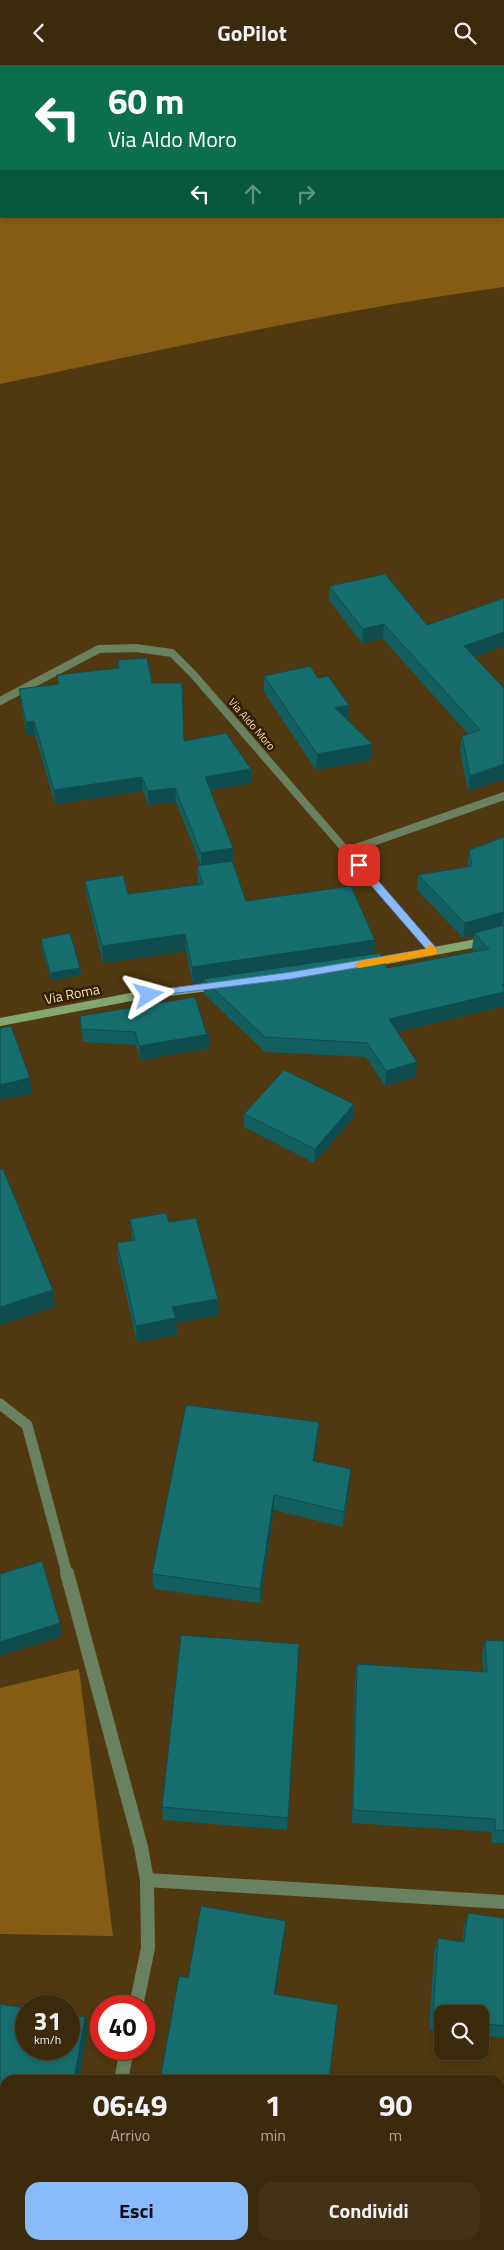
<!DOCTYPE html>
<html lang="it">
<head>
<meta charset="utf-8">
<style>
	body { margin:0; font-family:"Titillium Web",sans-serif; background:#433215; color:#f1f3f6; height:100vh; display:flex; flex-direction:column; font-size:19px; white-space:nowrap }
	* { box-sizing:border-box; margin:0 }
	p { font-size:16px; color:#aca79d }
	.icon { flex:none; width:28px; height:28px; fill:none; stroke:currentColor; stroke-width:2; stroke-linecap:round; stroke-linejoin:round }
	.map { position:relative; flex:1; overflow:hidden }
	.drawer { position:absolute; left:0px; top:2010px; width:505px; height:175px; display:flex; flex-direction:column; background:#3c2a0c; border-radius:15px 15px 0 0; box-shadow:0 2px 8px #0003,0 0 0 1px #55462d }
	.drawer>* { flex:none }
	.guide { position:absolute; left:0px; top:0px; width:505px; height:152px; box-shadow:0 2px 8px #0003,0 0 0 1px #55462d; background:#0b6e4f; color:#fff; overflow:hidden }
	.tools { position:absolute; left:434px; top:1940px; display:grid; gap:10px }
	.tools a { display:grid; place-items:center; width:55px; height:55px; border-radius:10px; background:#3c2a0c; box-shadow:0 2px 8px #0003,0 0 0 1px #55462d; font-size:25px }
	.speed { position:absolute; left:15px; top:1930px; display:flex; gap:10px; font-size:25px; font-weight:700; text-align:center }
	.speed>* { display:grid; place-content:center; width:65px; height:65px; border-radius:50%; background:#3c2a0c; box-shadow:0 2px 8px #0003,0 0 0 1px #55462d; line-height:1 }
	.speed small { font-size:12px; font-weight:400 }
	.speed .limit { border:8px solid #d22; background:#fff; color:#111 }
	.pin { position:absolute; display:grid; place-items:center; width:42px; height:42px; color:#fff; margin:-21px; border-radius:10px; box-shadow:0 2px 8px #0006 }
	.me { position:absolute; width:55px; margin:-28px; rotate:82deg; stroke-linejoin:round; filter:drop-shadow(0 0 4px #0008) }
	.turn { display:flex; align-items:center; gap:18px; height:105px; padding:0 25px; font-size:22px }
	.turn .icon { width:65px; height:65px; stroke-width:2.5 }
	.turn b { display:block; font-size:35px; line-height:42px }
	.lanes { display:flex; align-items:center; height:48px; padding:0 25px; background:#0003; justify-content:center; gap:25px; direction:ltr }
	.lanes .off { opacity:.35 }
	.eta { display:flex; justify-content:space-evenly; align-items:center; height:85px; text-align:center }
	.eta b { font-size:30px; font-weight:700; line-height:35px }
	.cta { display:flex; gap:10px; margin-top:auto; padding:10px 25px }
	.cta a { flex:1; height:58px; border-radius:15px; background:#89bafc; color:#111; font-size:20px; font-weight:700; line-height:58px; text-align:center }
	.cta a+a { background:#433215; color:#f1f3f6 }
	header { display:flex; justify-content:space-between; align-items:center; height:65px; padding:0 25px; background:#3c2a0c; font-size:22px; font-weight:700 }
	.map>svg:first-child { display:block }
	.green { fill:#855c14 }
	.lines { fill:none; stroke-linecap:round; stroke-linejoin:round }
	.street-far2 { stroke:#6a815f; stroke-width:8 }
	.street-far1 { stroke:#6a815f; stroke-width:11 }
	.street { stroke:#6a815f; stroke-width:14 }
	.secondary { stroke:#82a771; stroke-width:8 }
	.wall { fill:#135e5f }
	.shaded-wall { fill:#0f4c4d }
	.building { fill:#166d6e; stroke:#0f4c4d }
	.route { fill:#89bafc; stroke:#5979a4 }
	.slow { fill:#f59e0b }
	.labels { text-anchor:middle; stroke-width:5; stroke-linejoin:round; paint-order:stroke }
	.far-street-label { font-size:11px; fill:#f4dbb8; stroke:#332001 }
	.street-label { font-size:14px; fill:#f4dbb8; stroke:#332001 }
</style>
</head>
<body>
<header><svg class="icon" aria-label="back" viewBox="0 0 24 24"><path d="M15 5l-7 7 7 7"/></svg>GoPilot<svg class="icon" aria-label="search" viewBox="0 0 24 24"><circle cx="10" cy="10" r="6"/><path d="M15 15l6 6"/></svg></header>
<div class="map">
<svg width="504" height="2185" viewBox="0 0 504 2185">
	<rect width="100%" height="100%" fill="#503810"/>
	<path class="green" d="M283 0H504V31V1Z
		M504 38V222C334 245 168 284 0 319V91L1 151H504Z
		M79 1604 113 1871 0 1869V1623Z"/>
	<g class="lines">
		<path class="street-far2" d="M0 636 99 584 136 583 172 588 193 609 433 886
			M347 786 504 731"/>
		<path class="street-far1" d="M0 1339 27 1360 67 1509"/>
		<path class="street" d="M67 1508 141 1782 147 1815 148 1883 136 1941
			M147 1815 504 1837
			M121 2015 127 1984
			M86 2185 87 2180"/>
		<path class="secondary" d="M371 898 472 879 504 868
			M0 957 131 932 216 921"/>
	</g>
	<path class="wall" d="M329 521 427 560 504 533V581L474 592 504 623V714L468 726 460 686 462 671 468 669 383 574 362 578 329 535Z
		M118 595 152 618 184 676 251 718 210 725 246 836 375 875 374 889 387 903 475 886 472 883 474 870 463 873 417 825 418 810 468 802 469 785 504 772V941L397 967 416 1012 385 1021 366 992 265 987 204 929 203 917 193 919 186 886 103 898 87 832 85 816 128 829 198 819 197 801H201L176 737 148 740 143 726 55 739 35 670 27 671 21 638 19 624 58 620 57 610 119 603Z
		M264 611 318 613 349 640 348 655 372 679 371 695 316 705 264 627Z
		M41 874 80 903 81 910 51 915 41 881Z
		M80 951 210 983 140 995 136 980 83 977Z
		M354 1039 353 1053 314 1098 244 1062V1049Z
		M130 1154 169 1157 218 1234 219 1250 176 1258 177 1270 137 1277 118 1195 117 1178 132 1175Z
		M319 1357 318 1372 314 1396 350 1419 343 1462 274 1445 260 1538 154 1524 152 1509Z
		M485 1575 504 1576V1778H492L491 1767 352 1758 355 1613 357 1599 483 1607 482 1590Z
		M299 1579 287 1765 163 1755 162 1742Z
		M468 1848 504 1853V1973L480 1970V1949H442V1965L429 1964 434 1886 438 1873 462 1877 464 1861Z
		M0 1939 88 1963 79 2015H5V2108H0Z
		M398 2180H500L504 2185H425Z"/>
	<path class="shaded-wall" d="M384 559 383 574 362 578 363 564Z
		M504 567V581L462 596 464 581Z
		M349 640 348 656 335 643Z
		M34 656 35 670 27 671 26 657Z
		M372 679 371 695 316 705 317 689Z
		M504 699V714L468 726 470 711Z
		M251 704V718L205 726V712Z
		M142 712 143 726 55 739 54 725Z
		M175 723 176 737 148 740V726Z
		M233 783V797L201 802V788Z
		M504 847 502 862 474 868V870L463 873 465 858Z
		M185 869 186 886 103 898 102 881Z
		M375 875 374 892 203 914V917L193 919 192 902Z
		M80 903 81 910 51 915 50 908Z
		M504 919V941L388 969 389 954Z
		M210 969V983L140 995 139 981Z
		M417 997 416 1012 385 1021 386 1006Z
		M30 1013 32 1029 0 1035V1020Z
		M354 1039 353 1053 314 1098 315 1084Z
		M53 1225 55 1242 0 1260V1242Z
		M218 1234 219 1250 176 1258 177 1270 137 1277 136 1261 172 1242Z
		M319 1357 318 1372 312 1411 313 1396Z
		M351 1404 350 1419 343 1462 344 1447Z
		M274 1430V1445L260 1538V1524Z
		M60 1558 62 1571 0 1591V1577Z
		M286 1856 285 1867 274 1939V1929Z
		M85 1952 88 1963 79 2015H74Z"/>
	<path class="building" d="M385 509 427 560 504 533V567L464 581 504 623V699L470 711 462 671 480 665 384 559 363 564 329 521Z
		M147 593 152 618H182L184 676 226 668 251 704 205 712 233 783 201 788 175 723 148 726 142 712 54 725 34 656 26 657 19 624 59 619 57 610 119 603 118 595Z
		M310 601 318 613 328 611 349 640 335 643 372 679 317 689 264 611Z
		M504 772V847L465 858 418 810 472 801 469 785Z
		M232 796 246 836 351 821 375 875 192 902 185 869 102 881 85 816 123 810 128 829 203 819 197 801Z
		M504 860V919L502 920 504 922V927L389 954 417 997 386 1006 367 978 265 972 203 914 380 888 387 903 489 884 474 868Z
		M70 868 80 903 50 908 41 874Z
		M195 932 206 967 210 969 139 981 135 967 81 964 80 951Z
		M11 961 30 1013 0 1020V963Z
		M284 1005 354 1039 315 1084 244 1049Z
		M0 1104H3L53 1225 0 1242Z
		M166 1148 169 1157 196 1153 218 1234 172 1242 176 1253 136 1261 117 1178 135 1175 130 1154Z
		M186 1340 319 1357 313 1396 351 1404 344 1447 274 1430 260 1524 152 1509Z
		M42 1496 60 1558 0 1577V1509Z
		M181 1570 299 1579 288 1753 162 1742Z
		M485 1575 504 1576V1766L495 1765V1754L353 1745 357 1599 487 1607Z
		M201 1841 286 1856 274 1929 338 1940 329 2015H160L179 1911 188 1913Z
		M468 1848 504 1853V1961L480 1958V1949H442V1953L433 1952 438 1873 464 1877Z
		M0 1939 26 1943V1984H69V1949L85 1952 74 2015H5V2100L0 2099Z
		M500 2114 504 2115V2185H453L426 2180H500Z
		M131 2180H289L288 2185H130Z"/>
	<path class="route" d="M359 797 363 798 437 884V889L291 914 145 932 144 930 149 926 291 907 426 884 356 803 355 800Z"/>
	<path class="slow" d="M430 879 437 884V889L359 903 354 900 359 896 426 884 427 880Z"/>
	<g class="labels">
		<g class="far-street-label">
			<text transform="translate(252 659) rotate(49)" y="4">Via Aldo Moro</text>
		</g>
		<g class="street-label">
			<text transform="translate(72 929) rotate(-11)" y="5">Via Roma</text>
		</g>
	</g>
</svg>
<div class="tools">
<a><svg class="icon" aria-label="search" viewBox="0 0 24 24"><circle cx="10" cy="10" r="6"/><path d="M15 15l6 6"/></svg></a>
</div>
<div class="speed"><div>31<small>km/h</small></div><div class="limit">40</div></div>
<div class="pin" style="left:359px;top:800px;background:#d93025"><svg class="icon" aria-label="arrive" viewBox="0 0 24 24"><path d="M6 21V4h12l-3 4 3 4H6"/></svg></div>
<svg class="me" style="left:149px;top:930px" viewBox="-20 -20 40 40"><path d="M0-17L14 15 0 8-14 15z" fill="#89bafc" stroke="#fff" stroke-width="4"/></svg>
<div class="guide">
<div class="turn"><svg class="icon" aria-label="left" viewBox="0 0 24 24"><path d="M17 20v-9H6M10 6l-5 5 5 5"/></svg><div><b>60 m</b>Via Aldo Moro</div></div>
<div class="lanes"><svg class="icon" aria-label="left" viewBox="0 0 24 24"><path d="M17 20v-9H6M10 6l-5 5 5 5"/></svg><svg class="icon off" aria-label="ahead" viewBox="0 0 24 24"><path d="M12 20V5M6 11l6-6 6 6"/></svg><svg class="icon off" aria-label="right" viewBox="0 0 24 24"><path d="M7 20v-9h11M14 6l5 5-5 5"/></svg></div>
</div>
<section class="drawer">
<div class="eta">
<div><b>06:49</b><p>Arrivo</p></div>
<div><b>1</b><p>min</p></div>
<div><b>90</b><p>m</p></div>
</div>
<div class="cta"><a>Esci</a><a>Condividi</a></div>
</section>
</div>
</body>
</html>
